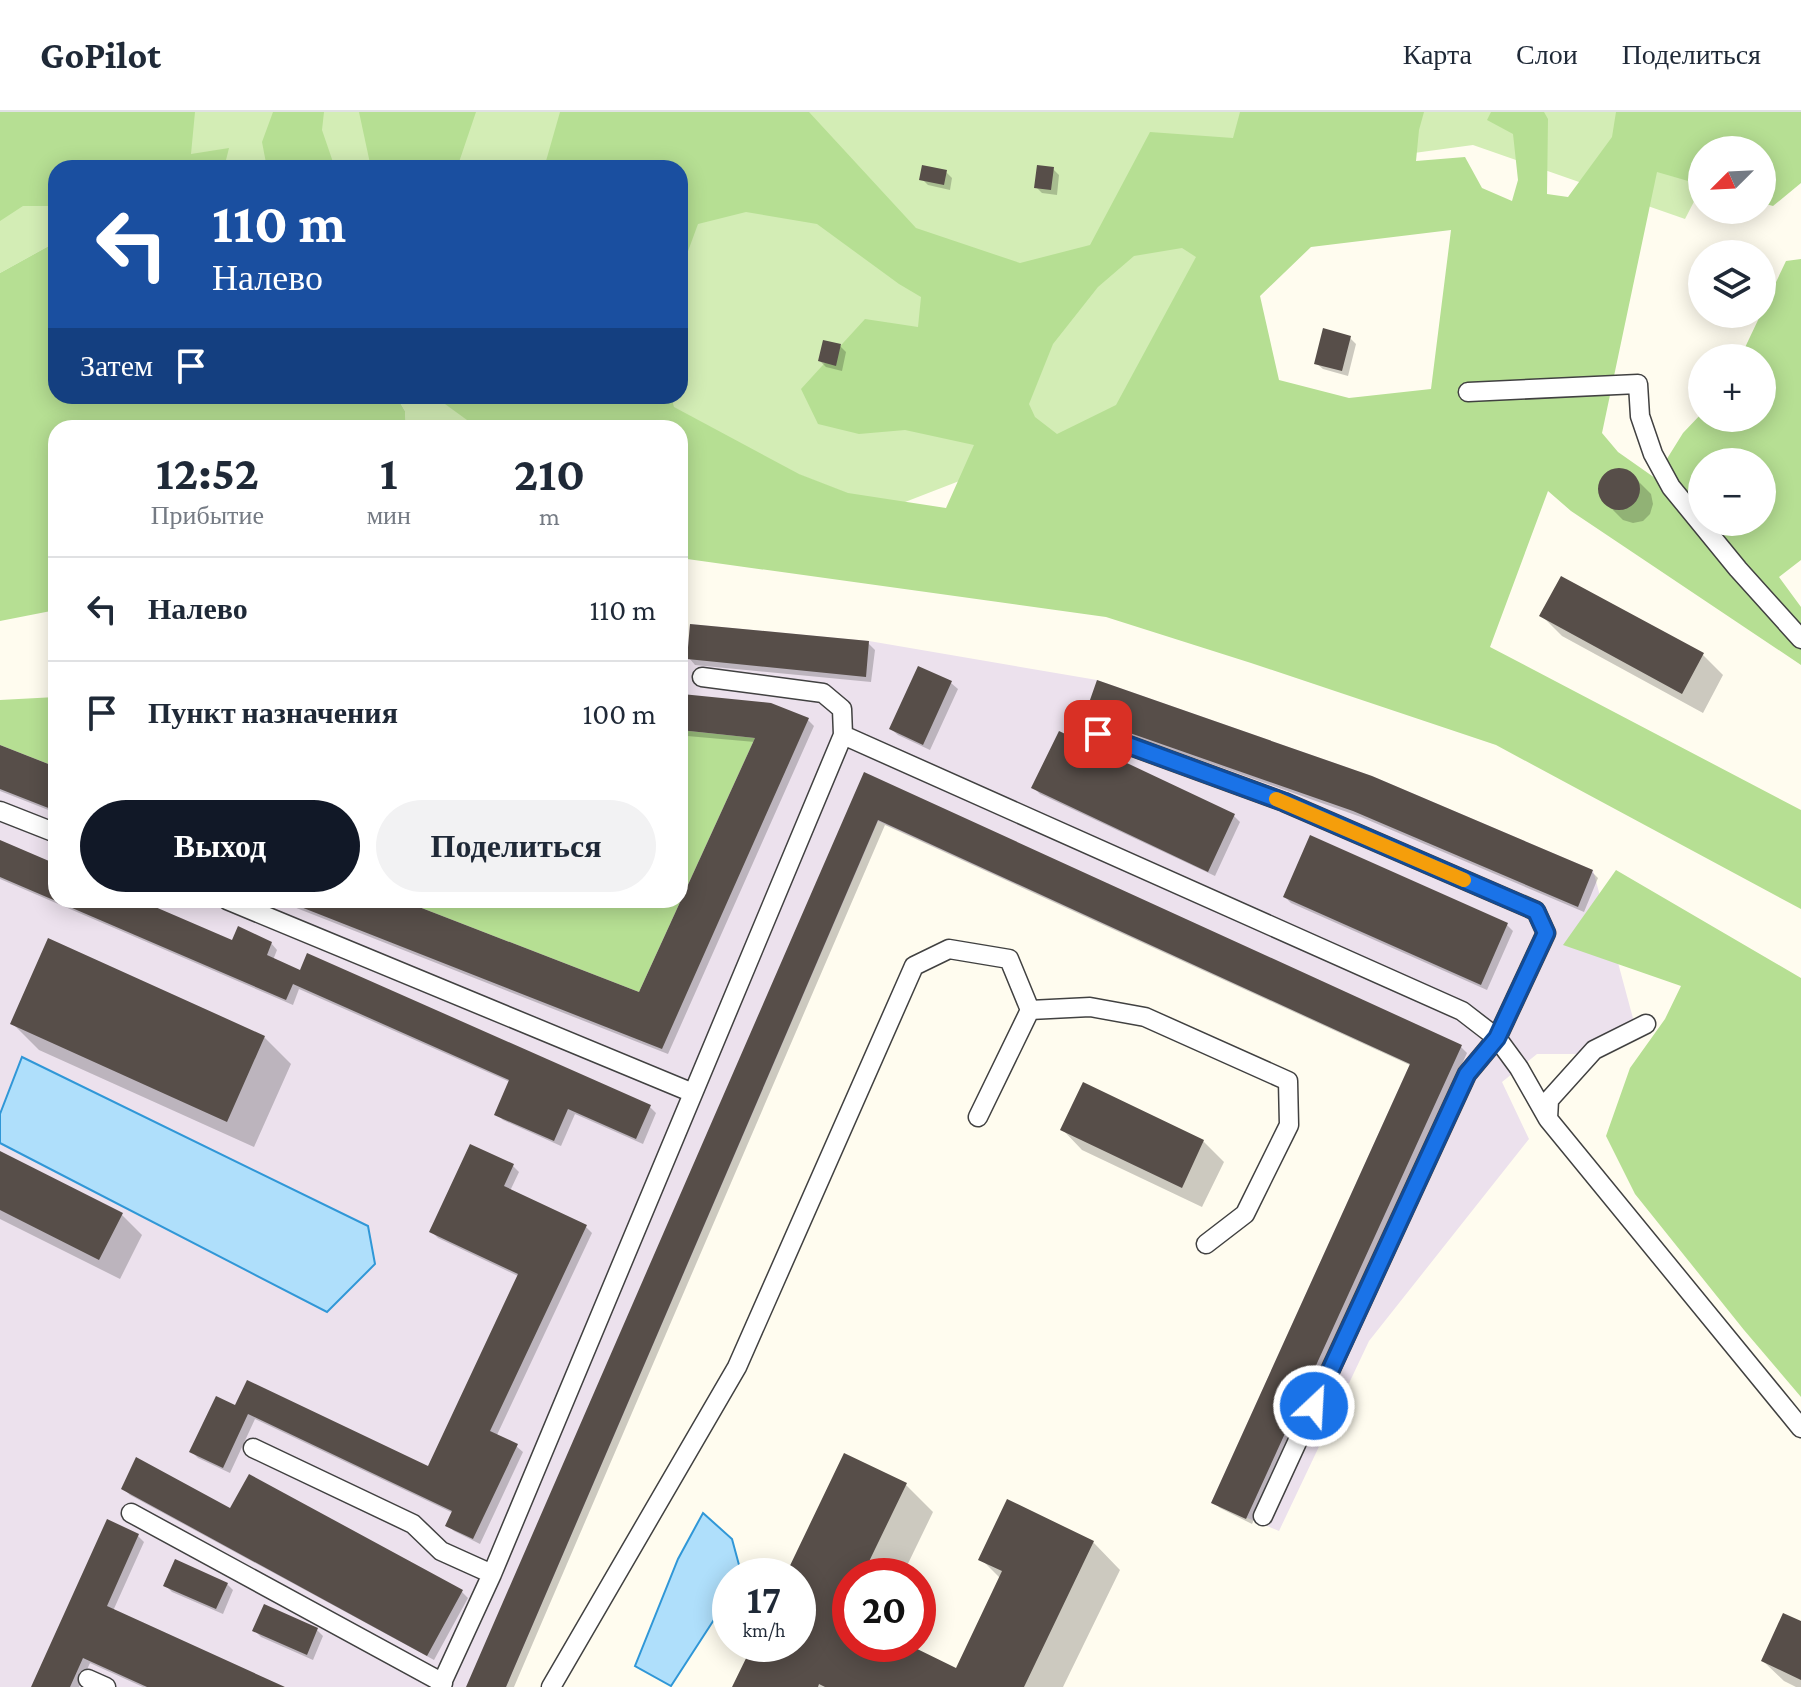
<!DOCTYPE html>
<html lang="ru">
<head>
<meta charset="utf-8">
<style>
	body { margin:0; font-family:"Crimson Pro",serif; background:#f2f2f3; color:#1f2937; height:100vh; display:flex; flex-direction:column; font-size:30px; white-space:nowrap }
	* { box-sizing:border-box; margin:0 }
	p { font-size:26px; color:#747a83 }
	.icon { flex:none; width:44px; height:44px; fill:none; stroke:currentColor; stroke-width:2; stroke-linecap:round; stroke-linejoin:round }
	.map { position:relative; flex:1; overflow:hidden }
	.details { position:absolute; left:48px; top:308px; width:640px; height:488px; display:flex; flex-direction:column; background:#fff; border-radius:24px; box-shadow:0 4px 20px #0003 }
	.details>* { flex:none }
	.top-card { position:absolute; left:48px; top:48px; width:640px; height:244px; border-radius:24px; box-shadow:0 4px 20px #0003; background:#1a4fa0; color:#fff; overflow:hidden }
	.needle { width:52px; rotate:246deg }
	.tools { position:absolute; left:1688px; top:24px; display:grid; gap:16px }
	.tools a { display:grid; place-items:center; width:88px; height:88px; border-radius:50%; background:#fff; box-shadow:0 4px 20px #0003; font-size:40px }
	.speed { position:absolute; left:712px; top:1446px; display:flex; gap:16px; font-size:40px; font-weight:700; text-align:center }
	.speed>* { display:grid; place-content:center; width:104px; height:104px; border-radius:50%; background:#fff; box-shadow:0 4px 20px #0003; line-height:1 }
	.speed small { font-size:20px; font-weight:400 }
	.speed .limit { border:12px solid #d22; background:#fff; color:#111 }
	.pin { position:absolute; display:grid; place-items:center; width:68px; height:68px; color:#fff; margin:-34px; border-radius:16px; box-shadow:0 4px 12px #0006 }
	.me { position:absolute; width:88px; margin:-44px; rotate:25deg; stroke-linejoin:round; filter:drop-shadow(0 0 6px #0008) }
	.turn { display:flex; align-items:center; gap:28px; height:168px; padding:0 32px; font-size:36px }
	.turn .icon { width:104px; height:104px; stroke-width:2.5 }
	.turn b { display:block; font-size:56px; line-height:68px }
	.then { display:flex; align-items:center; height:76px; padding:0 32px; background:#0003; gap:16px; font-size:30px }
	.eta { display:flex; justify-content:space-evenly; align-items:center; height:136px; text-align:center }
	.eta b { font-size:48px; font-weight:700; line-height:56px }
	.primary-button { display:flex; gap:16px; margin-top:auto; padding:16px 32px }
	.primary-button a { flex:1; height:92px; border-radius:48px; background:#111827; color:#fff; font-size:32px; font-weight:700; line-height:92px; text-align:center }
	.primary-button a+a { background:#f2f2f3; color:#1f2937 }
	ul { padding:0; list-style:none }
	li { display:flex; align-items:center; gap:24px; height:104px; padding:0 32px; border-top:2px solid #e0e1e3 }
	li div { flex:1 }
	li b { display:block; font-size:30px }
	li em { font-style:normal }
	header { display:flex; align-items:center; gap:48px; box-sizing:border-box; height:112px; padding:0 40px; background:#fff; border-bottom:2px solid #e0e1e3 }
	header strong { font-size:38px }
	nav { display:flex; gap:44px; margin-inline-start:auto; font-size:28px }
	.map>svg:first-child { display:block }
	.industrial { fill:#ece1ed }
	.green { fill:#d3edb5 }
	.forest { fill:#b6df93; fill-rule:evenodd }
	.water { fill:#afdffb; stroke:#3097d7; stroke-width:2 }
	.shadow { fill:#0003 }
	.building { fill:#574e49 }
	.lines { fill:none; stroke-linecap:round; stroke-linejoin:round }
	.lane-casing { stroke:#414141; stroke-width:21 }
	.lane { stroke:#fff; stroke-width:18 }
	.route-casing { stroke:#114b97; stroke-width:20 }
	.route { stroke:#1a73e8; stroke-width:14 }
	.slow { stroke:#f59e0b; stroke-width:14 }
</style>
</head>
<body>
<header>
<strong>GoPilot</strong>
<nav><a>Карта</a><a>Слои</a><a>Поделиться</a></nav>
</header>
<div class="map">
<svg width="1801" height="1575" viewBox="0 0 1801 1575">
	<rect width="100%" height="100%" fill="#fffcef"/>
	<path class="industrial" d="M690 512 869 529 1097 568 1372 664 1593 758 1634 910 1579 942H1537L1502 970 1529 1027 1369 1229 1279 1419 1211 1391 1410 952 878 709 506 1575H0V633L56 655V788H401L639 880 754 625 680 618Z"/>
	<path class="green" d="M0 0H1740L1702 38V74L1685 107 1473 33 1259 62 1114 309 887 397 680 316H406L405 299 396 284H680V56H56V130L0 161Z"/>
	<path class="forest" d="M0 0H195L191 42 229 36 224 56H56V94H23L0 109Z
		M273 0H324L322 18 335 56H267L262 30Z
		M359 0H476L457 56H371Z
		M560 0H809L916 116 1020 151 1090 133 1150 20 1233 26 1240 0H1424L1419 18 1416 49 1465 45 1482 76 1512 89 1518 68 1513 22 1487 8 1491 0H1544L1548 7 1547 82 1568 85 1612 25 1616 0H1801V71L1773 94 1762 91V38H1702V73L1657 60 1602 321 1618 340 1655 366 1683 321 1702 301V306H1762V246H1740L1786 149 1801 147V448L1779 465 1801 495V553L1571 399 1548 379 1490 535 1801 698V797L1496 633 1251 551 1106 505 680 446V316H478L445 292 447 284H671L674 295 799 362 848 381 946 396 974 333 905 318 859 322 818 312 801 277 865 207 918 215 921 185 899 172 817 112 746 100 698 112 680 161V56H544ZM1451 118 1431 277 1349 286 1279 268 1260 184 1311 135ZM1182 136 1196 145 1116 293 1057 322 1035 305 1029 292 1053 232 1098 175 1134 144ZM1702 350H1762V410H1702Z
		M56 130V284H396L405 299 406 316H56V498L0 509V161Z
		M56 585V655L0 633V588Z
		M680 618 755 626 639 880 401 788H680Z
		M1616 758 1801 866V1285L1744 1218 1635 1082 1606 1024 1630 956 1665 907 1681 874 1563 833Z"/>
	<path class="water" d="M22 945 368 1114 375 1152 327 1200 0 1031V1002Z
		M703 1401 732 1427 742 1464H730V1483L671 1574 635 1554 678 1447Z"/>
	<path class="shadow" d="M1053 57 1059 63 1057 83 1042 81 1036 75Z
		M946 60 952 66 950 78 928 73 922 67Z
		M1350 226 1356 232 1348 264 1323 257 1316 251Z
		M840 234 846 240 842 259 826 255 820 249Z
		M1619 357 1629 360 1651 382 1653 392 1650 402 1643 409 1633 411 1623 408 1601 386 1599 376 1602 366 1610 359Z
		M1542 504 1703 543 1723 563 1703 601 1562 524Z
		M868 531 875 538 871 570 695 553 689 546Z
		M919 556 951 571 958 577 930 638 898 623 891 617Z
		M1087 604 1592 760 1598 766 1584 800 1361 705 1093 610Z
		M808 608 814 614 668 942 276 788H396L641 883 755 630 687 624 681 618Z
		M0 635 56 657V701L0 679Z
		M865 662 1461 935 1467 941 1252 1412 1220 1396 1213 1390 1412 954 885 713 514 1575H468Z
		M1034 676 1234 704 1240 710 1215 764 1040 682Z
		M0 730 56 754V788H134L233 830 271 831 277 838 273 848 650 995 656 1001 643 1032 575 1002 561 1034 503 1008 497 1002 510 970 299 877 293 893 0 767Z
		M1285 785 1507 813 1513 819 1487 878 1291 791Z
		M12 911 264 925 291 952 254 1035 39 938Z
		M1062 1017 1203 1029 1224 1050 1202 1095 1082 1038Z
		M0 1042 122 1103 142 1123 120 1167 0 1107Z
		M513 1054 519 1060 510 1079 586 1115 592 1121 496 1325 516 1334 523 1340 480 1432 454 1419 447 1413 453 1401 255 1307 230 1361 198 1346 192 1340 236 1295 429 1357 520 1165 438 1126 431 1119Z
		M906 1373 933 1400 902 1464H850V1532H902L957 1558 1001 1467 981 1447 1093 1430 1120 1458 1063 1575H734L755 1532H798V1464H787Z
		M124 1377 231 1399 462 1480 468 1486 434 1548 130 1383Z
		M138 1424 144 1430 113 1499 281 1575H143L90 1551 79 1575H34Z
		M227 1472 233 1478 223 1502 172 1480 166 1474Z
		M1801 1512V1575H1796L1784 1569 1763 1549Z
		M317 1518 323 1524 313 1548 261 1525 255 1519Z"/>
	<path class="building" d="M922 53 947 58 944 73 919 68Z
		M1037 53 1054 55 1051 78 1034 76Z
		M1323 216 1351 224 1342 259 1314 252Z
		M823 228 841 232 836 254 818 249Z
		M1598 377a21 21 0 1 1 42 0a21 21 0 1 1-42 0Z
		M1561 464 1704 541 1682 582 1539 504Z
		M690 512 869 529 866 565 687 547Z
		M918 554 952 569 923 633 889 617Z
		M1097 568 1372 664 1593 758 1578 795 1353 699 1084 605Z
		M682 582 771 591 809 606 662 937 283 788H401L639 880 755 626 680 618Z
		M1059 619 1235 702 1208 760 1031 676Z
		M0 633 56 655V699L0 677Z
		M864 660 1462 933 1246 1407 1211 1391 1410 952 878 708 506 1575H466Z
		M1310 723 1508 811 1481 873 1283 785Z
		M0 728 56 752V788H139L232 828 238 814 272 830 267 843 300 858 307 841 651 993 636 1027 568 997 554 1029 494 1003 509 968 293 872 286 888 0 765Z
		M48 826 265 924 227 1010 10 912Z
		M1083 970 1204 1028 1182 1076 1060 1018Z
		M470 1032 514 1052 504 1074 587 1113 490 1319 518 1332 473 1427 445 1414 452 1399 248 1302 223 1356 189 1340 216 1284 235 1293 247 1268 428 1354 518 1162 429 1120Z
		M0 1039 123 1101 99 1148 0 1098Z
		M844 1341 907 1371 862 1464H850V1489L844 1502 850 1505V1532H907L956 1556 1002 1459 978 1448 1007 1387 1094 1429 1024 1575H825L819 1572 818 1575H732L753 1532H798V1464H785Z
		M136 1345 230 1396 249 1362 463 1478 427 1544 121 1377Z
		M107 1407 139 1422 107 1494 285 1575H147L83 1546 70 1575H31Z
		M175 1447 228 1471 216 1497 163 1474Z
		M264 1492 318 1516 307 1543 252 1519Z
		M1783 1501 1801 1509V1568L1761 1549Z"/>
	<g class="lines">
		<defs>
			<path id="lane" d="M1468 280 1638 272 1640 304 1653 342 1671 375 1738 457 1801 527
				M1098 622 1284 690 1536 799 1546 821 1497 926 1467 962 1263 1404
				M843 623 1462 899 1497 926 1519 956 1548 1007
				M0 699 56 721
				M227 788 693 981
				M1646 912 1594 938 1549 988 1548 1007 1801 1316
				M978 1005 1030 898
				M253 1336 413 1412 441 1439 492 1462
				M131 1401 443 1571
				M88 1567 106 1575
				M440 1575 492 1462 843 623 842 597 823 581 702 565
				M551 1575 737 1255 914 854 949 837 1009 847 1030 898 1090 895 1145 905 1288 969 1289 1013 1245 1102 1206 1132"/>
		</defs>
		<use href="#lane" class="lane-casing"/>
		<use href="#lane" class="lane"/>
	</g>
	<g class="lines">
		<defs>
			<path id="route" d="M1098 622 1284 690 1536 799 1546 821 1497 926 1467 962 1314 1294"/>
		</defs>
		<use href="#route" class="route-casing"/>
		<use href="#route" class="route"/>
		<path class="slow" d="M1276 687 1464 768"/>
	</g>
</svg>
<div class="tools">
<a><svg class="needle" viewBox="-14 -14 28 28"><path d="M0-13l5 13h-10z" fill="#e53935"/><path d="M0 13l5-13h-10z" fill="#747a83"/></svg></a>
<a><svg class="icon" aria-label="layers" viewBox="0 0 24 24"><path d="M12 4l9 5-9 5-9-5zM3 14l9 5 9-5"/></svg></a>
<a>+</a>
<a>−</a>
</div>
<div class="speed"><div>17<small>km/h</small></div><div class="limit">20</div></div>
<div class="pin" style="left:1098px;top:622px;background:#d93025"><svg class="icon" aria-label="arrive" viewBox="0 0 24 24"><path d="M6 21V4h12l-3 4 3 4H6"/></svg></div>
<svg class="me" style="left:1314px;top:1294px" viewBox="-20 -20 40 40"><circle r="17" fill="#1a73e8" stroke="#fff" stroke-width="3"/><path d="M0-11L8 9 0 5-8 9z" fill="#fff"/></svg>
<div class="top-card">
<div class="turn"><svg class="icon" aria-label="left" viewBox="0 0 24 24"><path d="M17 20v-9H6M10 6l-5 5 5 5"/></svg><div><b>110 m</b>Налево</div></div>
<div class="then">Затем<svg class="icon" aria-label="arrive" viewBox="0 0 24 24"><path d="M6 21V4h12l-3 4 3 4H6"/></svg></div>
</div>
<section class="details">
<div class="eta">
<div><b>12:52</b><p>Прибытие</p></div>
<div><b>1</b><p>мин</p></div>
<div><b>210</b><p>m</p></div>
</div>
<ul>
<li><svg class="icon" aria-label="left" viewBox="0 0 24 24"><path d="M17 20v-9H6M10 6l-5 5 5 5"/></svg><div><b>Налево</b></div><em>110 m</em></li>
<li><svg class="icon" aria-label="arrive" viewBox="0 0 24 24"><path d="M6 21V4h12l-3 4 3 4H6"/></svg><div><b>Пункт назначения</b></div><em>100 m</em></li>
</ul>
<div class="primary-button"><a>Выход</a><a>Поделиться</a></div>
</section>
</div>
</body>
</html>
